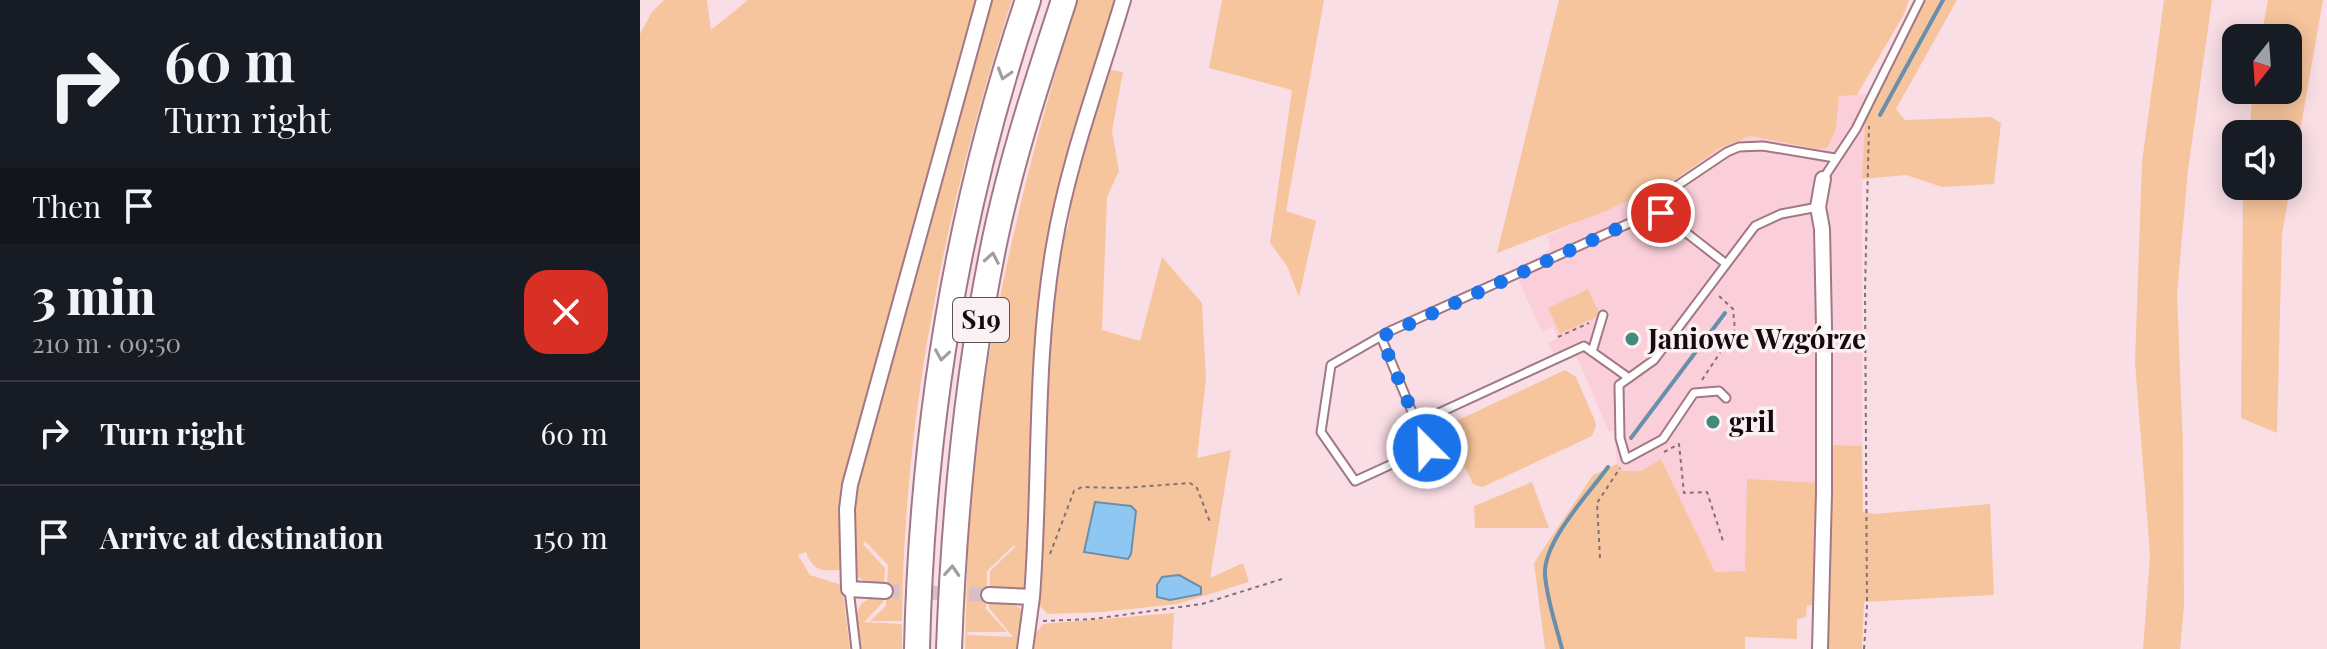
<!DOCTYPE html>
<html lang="en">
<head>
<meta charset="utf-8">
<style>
	body { margin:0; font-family:"Playfair Display",serif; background:#20242c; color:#f1f3f6; height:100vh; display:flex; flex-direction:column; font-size:30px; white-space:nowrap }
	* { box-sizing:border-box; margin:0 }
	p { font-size:26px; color:#9ea1a6 }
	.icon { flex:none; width:44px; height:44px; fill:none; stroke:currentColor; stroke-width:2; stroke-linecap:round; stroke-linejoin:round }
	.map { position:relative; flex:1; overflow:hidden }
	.details { display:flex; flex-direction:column; background:#171b24; width:640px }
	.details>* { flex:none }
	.guide { background:#171b24; color:#f1f3f6; overflow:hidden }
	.needle { width:52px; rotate:197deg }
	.controls { position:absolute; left:1582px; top:24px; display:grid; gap:16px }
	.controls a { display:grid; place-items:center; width:80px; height:80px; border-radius:16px; background:#171b24; box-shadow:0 4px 20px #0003; font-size:40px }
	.pin { position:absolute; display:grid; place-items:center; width:68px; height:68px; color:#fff; margin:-34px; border:4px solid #fff; border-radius:50%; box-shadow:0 2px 8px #0007 }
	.me { position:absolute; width:88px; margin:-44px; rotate:337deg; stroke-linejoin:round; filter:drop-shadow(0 0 6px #0008) }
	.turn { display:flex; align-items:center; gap:28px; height:168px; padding:0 32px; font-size:36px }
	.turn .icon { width:104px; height:104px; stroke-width:2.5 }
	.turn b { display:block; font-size:56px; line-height:68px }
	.then { display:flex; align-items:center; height:76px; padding:0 32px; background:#0003; gap:16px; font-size:30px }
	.round { display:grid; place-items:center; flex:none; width:84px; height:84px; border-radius:24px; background:#20242c }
	.overview { display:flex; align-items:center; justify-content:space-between; height:136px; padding:0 32px }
	h1 { font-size:48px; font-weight:800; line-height:60px }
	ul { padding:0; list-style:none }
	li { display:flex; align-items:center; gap:24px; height:104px; padding:0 32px; border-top:2px solid #363941 }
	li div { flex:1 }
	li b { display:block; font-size:30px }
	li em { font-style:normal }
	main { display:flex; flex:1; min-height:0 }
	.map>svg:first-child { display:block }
	.built { fill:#facfda }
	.green { fill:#f7c59d }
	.water { fill:#8ec8f2; stroke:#6a8fad; stroke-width:2 }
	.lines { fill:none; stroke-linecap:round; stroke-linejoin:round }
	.stream { stroke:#6a8fad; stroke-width:4 }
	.street-tunnel { stroke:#d8bec5; stroke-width:14; stroke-dasharray:14 7; stroke-linecap:butt }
	.lane-casing { stroke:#a17884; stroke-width:11 }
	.street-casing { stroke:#a17884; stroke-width:18 }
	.highway-casing { stroke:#a17884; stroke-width:28 }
	.path { stroke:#857075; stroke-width:2; stroke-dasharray:4 4; stroke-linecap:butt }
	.lane { stroke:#fff; stroke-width:7 }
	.street { stroke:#fff; stroke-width:14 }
	.highway { stroke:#fff; stroke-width:24 }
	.oneway { stroke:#a29d9e }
	.route { stroke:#1a73e8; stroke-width:14; stroke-dasharray:0 25.2 }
	.poi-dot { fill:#45897d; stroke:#faf1f3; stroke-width:3 }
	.labels { text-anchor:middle; stroke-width:7; stroke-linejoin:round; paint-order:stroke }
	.shield { fill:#faf1f3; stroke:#5b4f52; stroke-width:2 }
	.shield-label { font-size:26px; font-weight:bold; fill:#17090d }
	.poi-label { font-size:28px; font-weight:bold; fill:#17090d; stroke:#faf1f3; text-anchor:start }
</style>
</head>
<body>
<main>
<section class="details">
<div class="guide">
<div class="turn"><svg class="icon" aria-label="right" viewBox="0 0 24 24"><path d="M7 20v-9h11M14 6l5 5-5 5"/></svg><div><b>60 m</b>Turn right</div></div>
<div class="then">Then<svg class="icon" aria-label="arrive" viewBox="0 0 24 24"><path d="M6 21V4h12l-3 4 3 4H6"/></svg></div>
</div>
<div class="overview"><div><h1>3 min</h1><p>210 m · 09:50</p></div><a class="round" style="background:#d93025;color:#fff"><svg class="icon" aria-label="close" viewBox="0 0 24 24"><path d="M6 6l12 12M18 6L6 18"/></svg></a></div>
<ul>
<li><svg class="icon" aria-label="right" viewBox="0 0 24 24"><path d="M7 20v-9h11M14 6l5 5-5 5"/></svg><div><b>Turn right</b></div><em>60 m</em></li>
<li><svg class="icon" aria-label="arrive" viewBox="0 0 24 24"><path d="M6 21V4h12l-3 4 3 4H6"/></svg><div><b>Arrive at destination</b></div><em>150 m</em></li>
</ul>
</section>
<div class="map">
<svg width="1687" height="649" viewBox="0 0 1687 649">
	<rect width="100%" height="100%" fill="#fadee5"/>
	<path class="built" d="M1227 94 1222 179V446H1180L1178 483 1105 572H1074L1021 459 1001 471H983L977 464 974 430 969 432 937 357 918 364 908 343 918 338 916 334 913 327 902 332 879 281V269L911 249 907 236 1036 178 1080 148 1111 136 1176 149 1196 129 1199 95Z"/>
	<path class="green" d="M24 0H67L71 30 108 0H338C331 30 315 58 315 89L202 491 200 570C181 571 173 571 166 552L158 555 170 575 202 585 210 649H0V34L12 12Z
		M347 0H372C307 200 264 410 262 621H230L246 606 248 565 225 541 223 544 245 568 244 585 230 583 215 576 212 552 214 486Z
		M437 0H479L408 242 387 585 378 591 350 590V571L375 547 374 545 347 571 346 609 367 632H327L328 635 373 637 349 608 348 600H366L380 608 385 624 379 649H325C327 587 327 523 334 461 352 304 391 151 437 0Z
		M582 0H684L646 211 676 221 659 297 647 266 630 243 652 90 569 68Z
		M919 0H1269L1264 14 1217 95 1199 96 1196 129 1187 148 1176 149 1111 136 1080 148 1037 178 968 210 857 253Z
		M1285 0H1317L1256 109 1265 120 1351 117 1361 123 1354 184 1302 187 1266 175 1222 179 1225 120Z
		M1524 0H1572L1548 170 1537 294 1543 446 1544 607 1540 649H1503L1510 555 1495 362 1502 162Z
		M1628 0H1683L1642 234 1637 433 1601 418 1603 186H1648V134H1609L1613 90H1648V38H1621Z
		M467 69 483 72 472 131 479 171 467 197 462 330 500 341 522 257 562 303 566 379 557 458 591 450 570 578 603 563 609 582 537 604 462 612 408 614 398 604 402 580 406 344 421 242 428 227 434 185Z
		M948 289 960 315 920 334 908 308Z
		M925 370 936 377 955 421 956 426 952 436 847 485 842 487 833 484 810 437 808 433 812 423Z
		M1188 445 1222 446 1223 512 1234 514 1350 504 1354 595 1224 602 1222 649H1184Z
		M1021 459 1075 572 1105 571 1107 479 1178 483 1176 606 1167 605 1166 617 1157 619V639L1105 637V649H905L894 563 953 475 977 464 983 471H1001Z
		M892 482 909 528H835L834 506Z
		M243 596V602L224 622 262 624V649H220C217 622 208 599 243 596Z
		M534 613 532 649H391L394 635 403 624Z"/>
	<path class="water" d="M455 502 491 506 496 511 491 554 488 559 444 552Z
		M539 575 561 587V594L530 600 517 597V585L522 577Z"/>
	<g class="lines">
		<path class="stream" d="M1240 115 1303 0
			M991 438 1085 313
			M922 649C916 625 907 600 905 575 903 541 949 494 968 467"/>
		<path class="street-tunnel" d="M245 591 349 595"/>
		<defs>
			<path id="lane" d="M1183 179 1216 129 1280 0
				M992 222 1012 198 1035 187 1087 152 1099 147 1123 146 1195 158
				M741 337 787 448 715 481 681 432 691 365 750 331 992 222 1021 213 1085 263
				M952 352 963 315
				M1086 398 1079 391 1054 393 1023 439 986 459 980 438 979 385 1014 360 1115 226 1141 214 1178 207
				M777 423 944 346 989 378
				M209 589 216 649"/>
			<path id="street" d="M245 591 209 589 207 509 210 485 344 0
				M349 595 392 597 385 649
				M392 597C401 480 394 362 414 246 428 162 459 81 483 0
				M1180 649 1184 493V327L1182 229 1178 207 1183 179"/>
			<path id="highway" d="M277 649C282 428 317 210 388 0
				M309 649C314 512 327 374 355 239 372 158 398 79 424 0"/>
		</defs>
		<use href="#lane" class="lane-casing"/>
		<use href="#street" class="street-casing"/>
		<use href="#highway" class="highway-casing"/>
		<path class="path" d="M918 337 949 323
			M1062 380 1095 330 1093 309 1078 295
			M1024 452 1039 444 1044 493 1067 492 1084 544
			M410 554 434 491 442 487 483 488 550 483 557 488 570 522
			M960 558 957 503 980 468
			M403 621 453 619 562 604 642 579
			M1224 649 1227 606 1225 290 1229 126"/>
		<use href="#lane" class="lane"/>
		<use href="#street" class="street"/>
		<use href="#highway" class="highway"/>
	</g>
	<defs><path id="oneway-chevron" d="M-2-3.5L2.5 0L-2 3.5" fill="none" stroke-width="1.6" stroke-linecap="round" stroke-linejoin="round" transform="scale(2)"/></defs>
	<g class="oneway">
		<use href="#oneway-chevron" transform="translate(364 74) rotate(107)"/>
		<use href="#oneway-chevron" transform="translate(352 258) rotate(-80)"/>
		<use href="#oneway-chevron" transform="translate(302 355) rotate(99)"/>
		<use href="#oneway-chevron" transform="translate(312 571) rotate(-86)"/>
	</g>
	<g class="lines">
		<path class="route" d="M787 448 741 337 992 222 1021 213"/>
	</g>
	<g class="poi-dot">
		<circle cx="992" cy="339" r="8"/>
		<circle cx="1073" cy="422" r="8"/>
	</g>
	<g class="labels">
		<rect class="shield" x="313" y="298" width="56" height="44" rx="6"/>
		<g class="shield-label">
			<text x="341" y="329">S19</text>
		</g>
		<g class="poi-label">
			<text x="1008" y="349">Janiowe Wzgórze</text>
			<text x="1089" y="432">gril</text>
		</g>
	</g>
</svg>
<div class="controls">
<a><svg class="needle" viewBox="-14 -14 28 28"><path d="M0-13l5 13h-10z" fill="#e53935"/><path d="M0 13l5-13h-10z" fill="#9ea1a6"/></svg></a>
<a><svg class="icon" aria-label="sound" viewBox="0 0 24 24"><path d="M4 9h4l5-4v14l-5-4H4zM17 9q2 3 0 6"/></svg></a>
</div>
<div class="pin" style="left:1021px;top:213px;background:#d93025"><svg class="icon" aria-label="arrive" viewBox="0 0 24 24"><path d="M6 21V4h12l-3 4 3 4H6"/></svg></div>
<svg class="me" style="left:787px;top:448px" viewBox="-20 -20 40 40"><circle r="17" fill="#1a73e8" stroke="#fff" stroke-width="3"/><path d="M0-11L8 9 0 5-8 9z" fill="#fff"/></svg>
</div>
</main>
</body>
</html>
